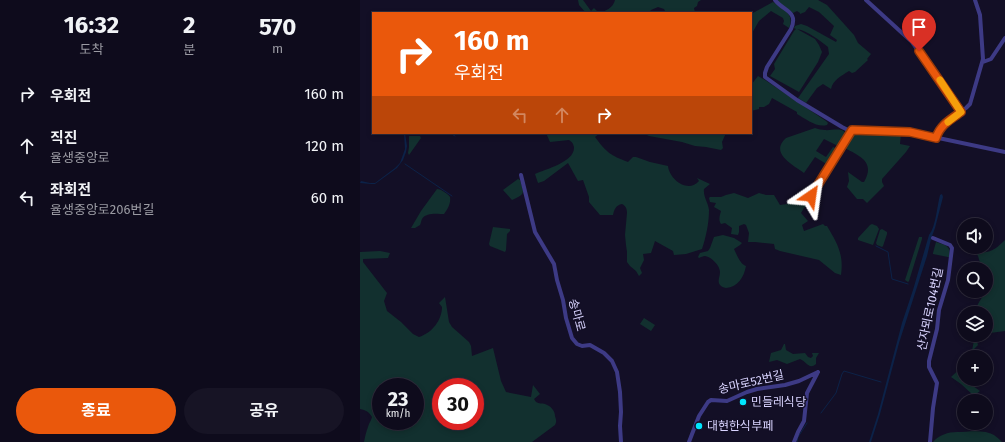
<!DOCTYPE html>
<html lang="ko">
<head>
<meta charset="utf-8">
<style>
	body { margin:0; font-family:"Fira Sans","Noto Sans KR",sans-serif; background:#171425; color:#f1f3f6; height:100vh; display:flex; flex-direction:column; font-size:15px; white-space:nowrap }
	* { box-sizing:border-box; margin:0 }
	p { font-size:13px; color:#9b9ba3 }
	.icon { flex:none; width:22px; height:22px; fill:none; stroke:currentColor; stroke-width:2; stroke-linecap:round; stroke-linejoin:round }
	.map { position:relative; flex:1; overflow:hidden }
	.panel { display:flex; flex-direction:column; background:#0e0b1c; width:360px }
	.panel>* { flex:none }
	.banner { position:absolute; left:12px; top:12px; width:380px; height:122px; border-radius:0px; box-shadow:0 2px 6px #0003,0 0 0 1px #2e2b3b; background:#ea580c; color:#fff; overflow:hidden }
	.controls { position:absolute; left:597px; top:218px; display:grid; gap:8px }
	.controls a { display:grid; place-items:center; width:36px; height:36px; border-radius:50%; background:#0e0b1c; box-shadow:0 2px 6px #0003,0 0 0 1px #2e2b3b; font-size:20px }
	.speed { position:absolute; left:12px; top:378px; display:flex; gap:8px; font-size:20px; font-weight:700; text-align:center }
	.speed>* { display:grid; place-content:center; width:52px; height:52px; border-radius:50%; background:#0e0b1c; box-shadow:0 2px 6px #0003,0 0 0 1px #2e2b3b; line-height:1 }
	.speed small { font-size:10px; font-weight:400 }
	.speed .limit { border:6px solid #d22; background:#fff; color:#111 }
	.pin { position:absolute; display:grid; place-items:center; width:34px; height:34px; color:#fff; margin:-41px -17px; border-radius:50% 50% 50% 0; rotate:-45deg; box-shadow:0 0 4px #0007 }
	.pin .icon { rotate:45deg }
	.me { position:absolute; width:44px; margin:-22px; rotate:32deg; stroke-linejoin:round; filter:drop-shadow(0 0 3px #0008) }
	.turn { display:flex; align-items:center; gap:14px; height:84px; padding:0 16px; font-size:18px }
	.turn .icon { width:52px; height:52px; stroke-width:2.5 }
	.turn b { display:block; font-size:28px; line-height:34px }
	.lanes { display:flex; align-items:center; height:38px; padding:0 16px; background:#0003; justify-content:center; gap:20px; direction:ltr }
	.lanes .off { opacity:.35 }
	.eta { display:flex; justify-content:space-evenly; align-items:center; height:68px; text-align:center }
	.eta b { font-size:24px; font-weight:700; line-height:28px }
	.primary-button { display:flex; gap:8px; margin-top:auto; padding:8px 16px }
	.primary-button a { flex:1; height:46px; border-radius:24px; background:#ea580c; color:#fff; font-size:16px; font-weight:700; line-height:46px; text-align:center }
	.primary-button a+a { background:#171425; color:#f1f3f6 }
	ul { padding:0; list-style:none }
	li { display:flex; align-items:center; gap:12px; height:52px; padding:0 16px }
	li div { flex:1 }
	li b { display:block; font-size:15px }
	li em { font-style:normal }
	main { display:flex; flex:1; min-height:0 }
	.map>svg:first-child { display:block }
	.green { fill:#12302f; fill-rule:evenodd }
	.water { fill:#0c2248 }
	.lines { fill:none; stroke-linecap:round; stroke-linejoin:round }
	.stream { stroke:#0c2248; stroke-width:1 }
	.minor { stroke:#3d3a85; stroke-width:4 }
	.route-casing { stroke:#983908; stroke-width:10 }
	.route { stroke:#ea580c; stroke-width:7 }
	.slow { stroke:#f59e0b; stroke-width:7 }
	.poi-dot { fill:#00e5ff; stroke:#130f26; stroke-width:1.5 }
	.labels { text-anchor:middle; stroke-width:3; stroke-linejoin:round; paint-order:stroke }
	.street-label { font-size:12px; fill:#d9d4ff; stroke:#130f26 }
	.poi-label { font-size:12px; fill:#d9d4ff; stroke:#130f26; text-anchor:start }
</style>
</head>
<body>
<main>
<section class="panel">
<div class="eta">
<div><b>16:32</b><p>도착</p></div>
<div><b>2</b><p>분</p></div>
<div><b>570</b><p>m</p></div>
</div>
<ul>
<li><svg class="icon" aria-label="right" viewBox="0 0 24 24"><path d="M7 20v-9h11M14 6l5 5-5 5"/></svg><div><b>우회전</b></div><em>160 m</em></li>
<li><svg class="icon" aria-label="ahead" viewBox="0 0 24 24"><path d="M12 20V5M6 11l6-6 6 6"/></svg><div><b>직진</b><p>율생중앙로</p></div><em>120 m</em></li>
<li><svg class="icon" aria-label="left" viewBox="0 0 24 24"><path d="M17 20v-9H6M10 6l-5 5 5 5"/></svg><div><b>좌회전</b><p>율생중앙로206번길</p></div><em>60 m</em></li>
</ul>
<div class="primary-button"><a>종료</a><a>공유</a></div>
</section>
<div class="map">
<svg width="645" height="442" viewBox="0 0 645 442">
	<rect width="100%" height="100%" fill="#130f26"/>
	<path class="green" d="M218 0H223L231 11 234 8 239 13C246 11 253 8 255 0H341L338 2 337 6 334 8 335 13H306L304 9 298 7 291 10 288 13H226L219 5Z
		M416 0H458L467 5 494 35 498 43 511 54 507 59 508 60 495 72 492 73 489 71C481 76 473 80 471 89L463 84 457 88 446 103 438 98 469 54 468 47C459 40 448 31 437 29L455 39 459 45 462 52 458 62 439 92 410 76 415 69 414 64 434 31 436 29 434 28 435 26 441 24 447 26 476 42 477 40 470 35 474 26 459 12 449 7 445 12 440 14V13L437 11 433 13 420 4Z
		M413 2C423 9 435 13 429 28L423 24 424 21 423 18 411 11 399 21 391 35V14Z
		M398 76 405 80 466 121 468 123 467 125C457 128 446 119 437 114V112L412 98 409 104 404 107H399V109L391 111V85Z
		M455 128C458 129 462 130 465 130 470 131 486 126 485 135 485 139 481 144 480 147L464 139 456 151 466 157 473 147 478 149 468 165 455 157 444 173C433 165 409 153 426 138Z
		M493 131 541 133 540 144 550 146 546 152 522 179V182L524 186 507 203 503 199H497L487 187 489 181 488 172 502 182H504C516 161 499 156 483 147Z
		M186 133H240L235 137C247 153 250 155 268 162L273 157H276L290 162 308 166C309 179 328 194 339 181L337 178 350 184 344 189C343 197 348 202 349 210 349 223 346 237 342 249L326 254 314 255 313 251 295 241 291 253 283 254 284 260 280 268 282 273 279 276 276 271 270 266 267 262V252L266 245 265 235 267 213C267 209 266 206 262 204 256 205 254 210 253 215H240L229 202V197L223 180 218 181 208 163 184 181 178 183 175 174C186 169 215 162 214 147 213 143 212 142 209 140L190 142Z
		M283 133H366L362 142 363 148 361 150 346 147 335 146 322 142 289 136Z
		M49 136H60L61 138 49 155 48 153 49 147Z
		M158 179 160 180C164 193 166 194 152 200L143 190Z
		M77 189C81 189 88 194 90 197 91 203 88 209 84 214 78 214 66 212 62 219 61 221 61 223 60 225L55 228H51L61 211Z
		M374 193 388 198 399 193 406 195H414L420 205 427 204 432 200 439 205 450 203 444 208 441 213 448 221 442 225 444 231 463 224 465 226H467C477 243 484 254 481 275L475 273 459 260 420 251 415 249 414 244 395 242H388L389 233 386 225 384 224 379 226V232L378 235 371 234 372 228 365 223 361 224C358 220 360 215 361 211L354 207 356 203 350 202 349 198 350 197H361L366 195Z
		M512 224 517 226 519 229 513 245 498 240V238L510 225Z
		M133 227 150 229V231L147 234 146 250 145 252 130 246 129 244Z
		M522 229 527 232V234L523 246 522 247 517 245 516 243 520 230Z
		M363 235 374 238 382 243 380 245 374 249C377 255 380 264 386 266 384 277 378 287 366 288 363 287 362 287 360 285 357 281 360 277 360 272 360 266 352 257 345 256 343 256 341 257 339 258L338 257 340 253 348 251 350 248 354 237Z
		M559 237H562V239L549 281 548 282 545 280Z
		M645 240V331L630 333 627 329 626 330V313H616C615 303 626 295 629 286L626 279V269H622L618 256 616 253 617 251C629 255 637 248 645 240Z
		M576 242C585 245 592 246 589 257H588L573 254V253Z
		M20 251 30 253 28 258 3 259V262L27 293 24 301 27 311 41 322 53 334 59 337C72 333 82 320 82 307L79 303 85 297 89 322 92 327 109 342 111 346 112 356 133 348 141 381 146 392 171 397 173 385 180 394 174 399 176 402C179 404 182 403 185 404 191 406 195 411 195 416 196 420 197 421 195 425L172 442H4C5 437 6 432 8 427 9 423 11 421 12 417 9 412 6 410 0 409V252ZM21 387H55V421H21ZM81 387H115V421H81Z
		M284 318 295 325 291 331 280 324Z
		M612 335H625V337L617 341 618 345 612 351 614 340Z
		M425 344 426 350 433 354 445 353 448 357 451 358 453 356 452 353H459L456 358V364C449 370 447 362 440 359L427 364 417 360 409 362 411 353 421 350 424 344Z
		M604 365V371L601 376 604 379H613L619 381V383L616 384 613 386 620 391 616 394 613 401H611L613 396 612 394 601 384 591 377Z
		M597 432C608 432 624 429 634 435 637 437 640 440 642 442H573C579 435 588 432 597 432Z"/>
	<path class="water" d="M44 133H45L47 146 46 152 43 160 37 168 15 184H11L0 183 1 181 10 183H15L35 168 40 163 45 149Z
		M582 194 583 197 575 228 571 239 567 256 539 343 520 414 511 442H509L518 414 542 323 553 290 569 235C576 226 577 206 580 195Z"/>
	<g class="lines">
		<path class="stream" d="M90 133 95 136
			M45 164 92 196
			M516 246 528 252 532 279 548 284
			M461 413 476 393 482 374 484 371 521 382
			M437 442 438 437 447 423"/>
		<path class="minor" d="M415 0C423 11 439 11 431 29L407 67 405 73V77L437 100 482 127 488 130 550 132 645 152
			M506 0 552 42 601 111
			M623 62 631 59 645 38
			M576 138 578 131 581 127 606 108 610 104 623 59 620 15 615 0
			M161 175 175 232 194 264 197 280 203 300 206 318 212 338 217 344 222 346 230 345 244 353 252 361 257 372 260 392 261 412 260 426 261 442
			M451 196 492 130
			M329 442 339 416 348 402 351 400 367 401 387 392 397 389 425 385 439 381 458 372
			M434 442 438 432 444 421 447 393 458 372
			M570 442 573 408 577 383 569 367V361L577 329 579 310 588 280 592 248 590 245 573 238"/>
	</g>
	<g class="lines">
		<defs>
			<path id="route" d="M451 196 492 130 550 132 576 138C580 125 591 119 601 112L559 51"/>
		</defs>
		<use href="#route" class="route-casing"/>
		<use href="#route" class="route"/>
		<path class="slow" d="M580 80 601 112 588 122"/>
	</g>
	<g class="poi-dot">
		<circle cx="383" cy="402" r="4"/>
		<circle cx="339" cy="426" r="4"/>
	</g>
	<g class="labels">
		<g class="street-label">
			<text transform="translate(570 309) rotate(-78)" y="4">산자뫼로104번길</text>
			<text transform="translate(217 315) rotate(75)" y="4">송마로</text>
			<text transform="translate(391 382) rotate(-13)" y="4">송마로52번길</text>
		</g>
		<g class="poi-label">
			<text x="391" y="406">민들레식당</text>
			<text x="347" y="430">대현한식부페</text>
		</g>
	</g>
</svg>
<div class="controls">
<a><svg class="icon" aria-label="sound" viewBox="0 0 24 24"><path d="M4 9h4l5-4v14l-5-4H4zM17 9q2 3 0 6"/></svg></a>
<a><svg class="icon" aria-label="search" viewBox="0 0 24 24"><circle cx="10" cy="10" r="6"/><path d="M15 15l6 6"/></svg></a>
<a><svg class="icon" aria-label="layers" viewBox="0 0 24 24"><path d="M12 4l9 5-9 5-9-5zM3 14l9 5 9-5"/></svg></a>
<a>+</a>
<a>−</a>
</div>
<div class="speed"><div>23<small>km/h</small></div><div class="limit">30</div></div>
<div class="pin" style="left:559px;top:51px;background:#d93025"><svg class="icon" aria-label="arrive" viewBox="0 0 24 24"><path d="M6 21V4h12l-3 4 3 4H6"/></svg></div>
<svg class="me" style="left:451px;top:196px" viewBox="-20 -20 40 40"><path d="M0-17L14 15 0 8-14 15z" fill="#ea580c" stroke="#fff" stroke-width="4"/></svg>
<div class="banner">
<div class="turn"><svg class="icon" aria-label="right" viewBox="0 0 24 24"><path d="M7 20v-9h11M14 6l5 5-5 5"/></svg><div><b>160 m</b>우회전</div></div>
<div class="lanes"><svg class="icon off" aria-label="left" viewBox="0 0 24 24"><path d="M17 20v-9H6M10 6l-5 5 5 5"/></svg><svg class="icon off" aria-label="ahead" viewBox="0 0 24 24"><path d="M12 20V5M6 11l6-6 6 6"/></svg><svg class="icon" aria-label="right" viewBox="0 0 24 24"><path d="M7 20v-9h11M14 6l5 5-5 5"/></svg></div>
</div>
</div>
</main>
</body>
</html>
